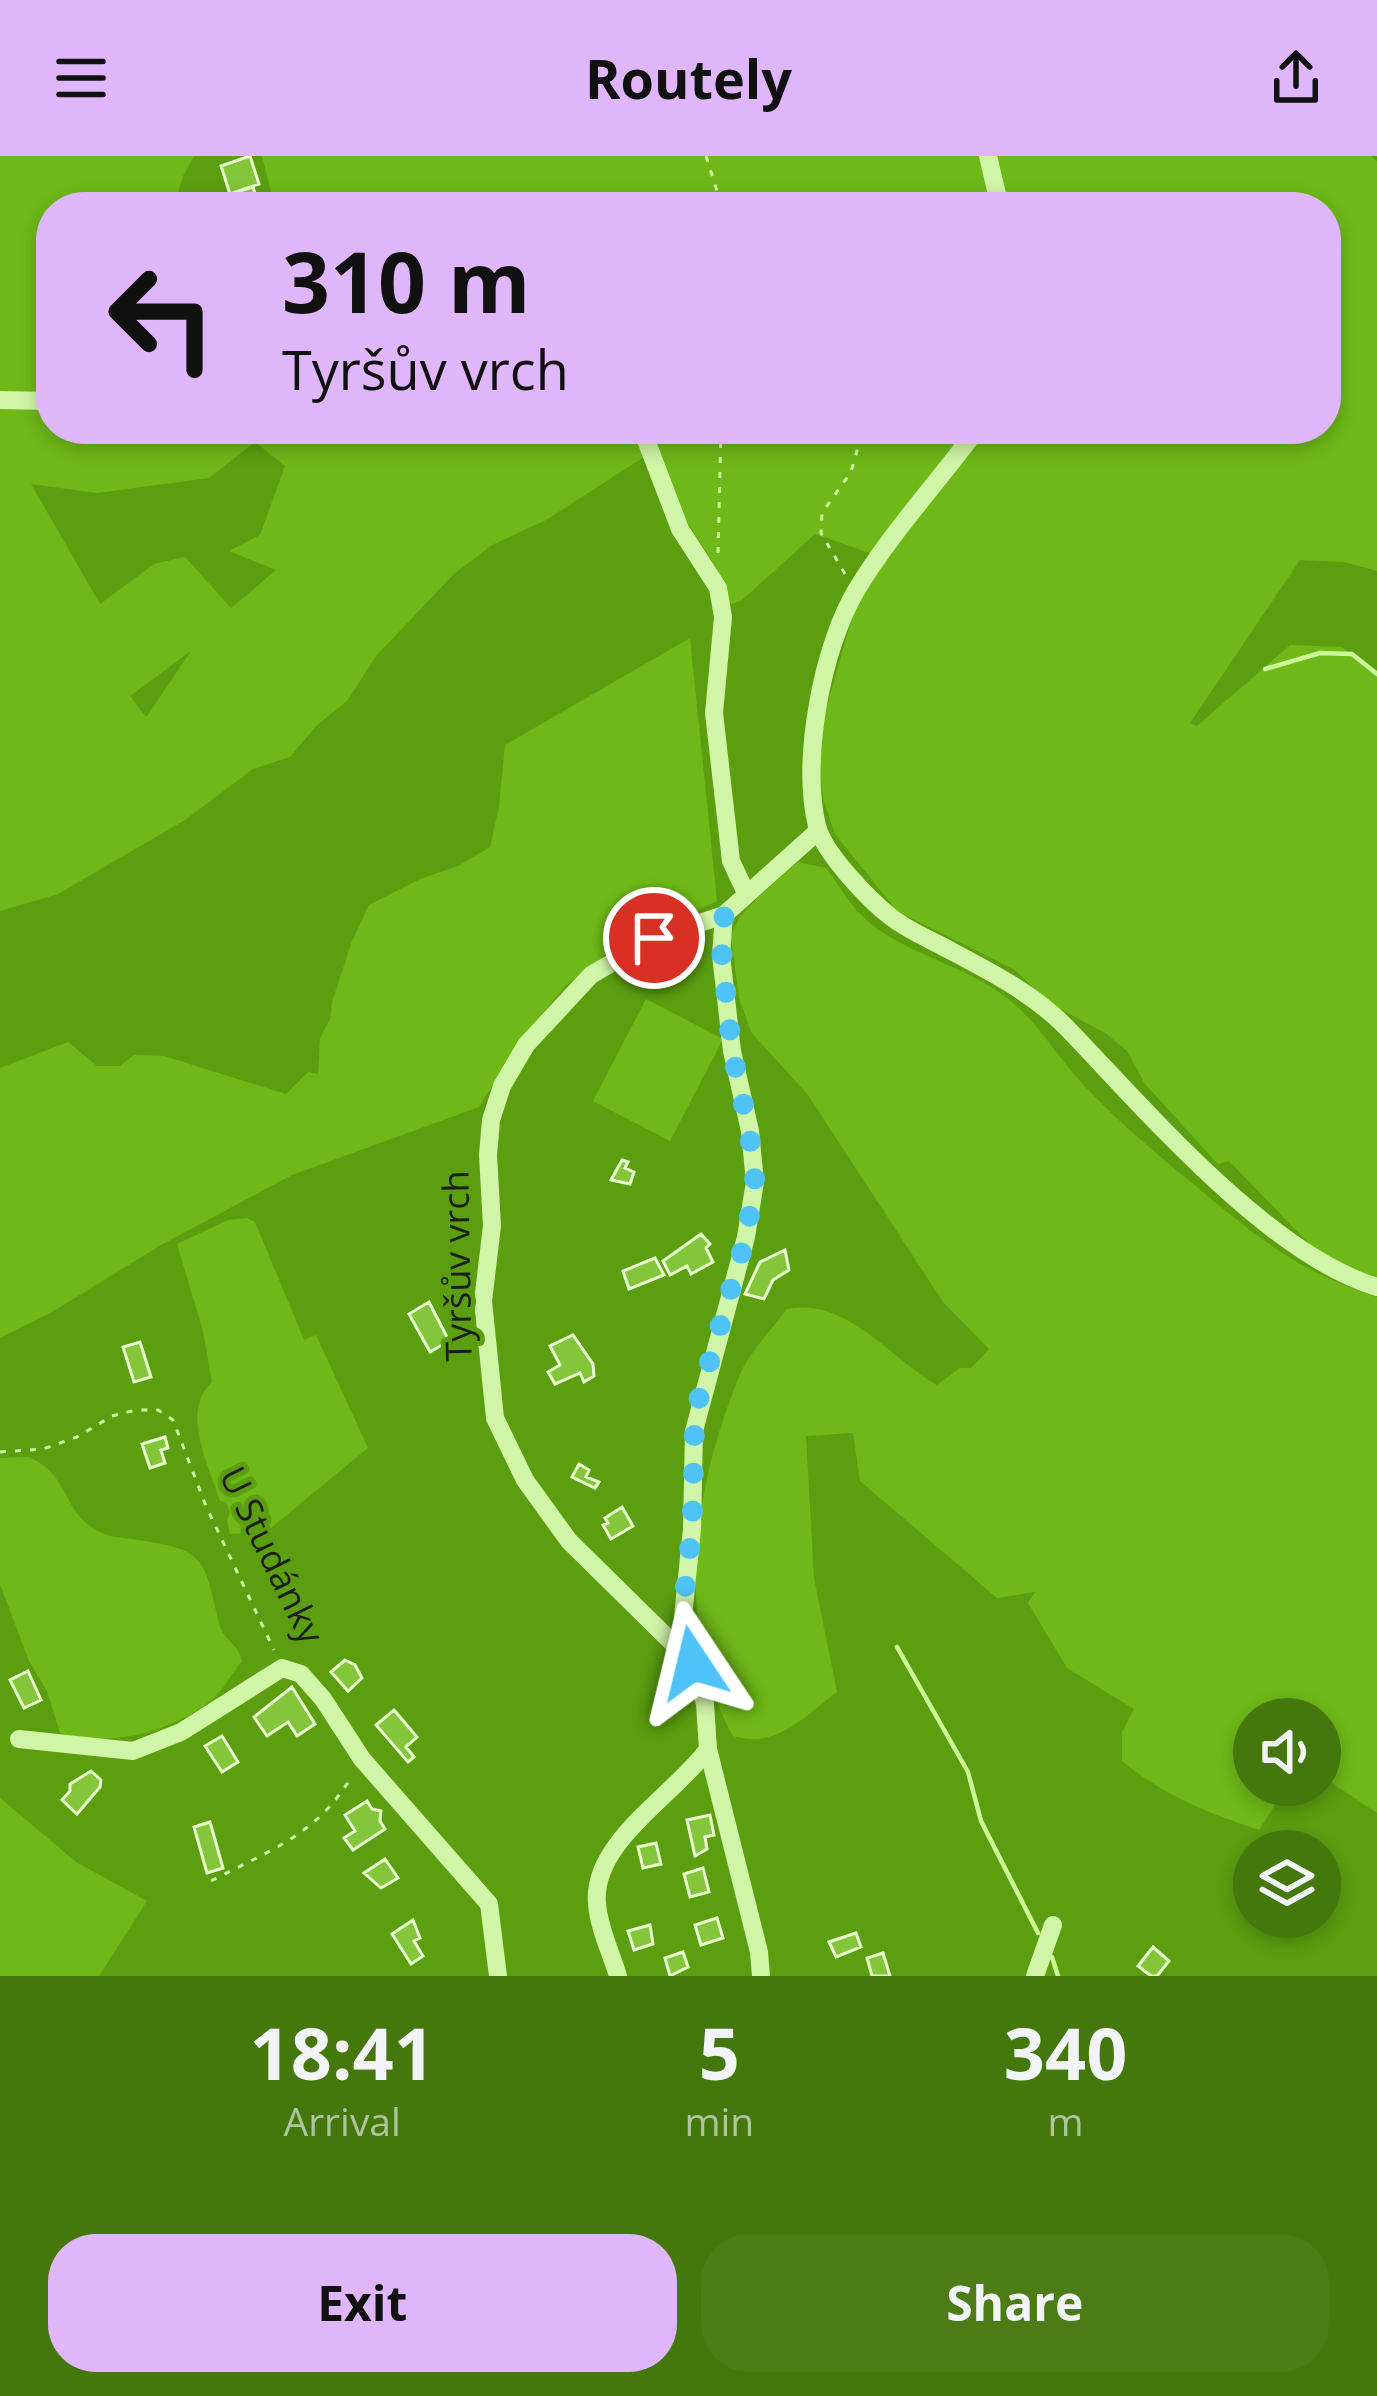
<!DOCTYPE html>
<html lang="en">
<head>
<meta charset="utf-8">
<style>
	body { margin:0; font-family:"Open Sans",sans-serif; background:#4b7c15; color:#f1f3f6; height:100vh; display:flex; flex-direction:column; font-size:45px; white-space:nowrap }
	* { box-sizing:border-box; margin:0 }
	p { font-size:39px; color:#afc49d }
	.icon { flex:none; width:66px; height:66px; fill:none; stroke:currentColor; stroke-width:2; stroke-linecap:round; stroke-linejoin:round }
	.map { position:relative; height:1820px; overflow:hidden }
	.sheet { display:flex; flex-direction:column; background:#44770c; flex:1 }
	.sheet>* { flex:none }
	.hud { position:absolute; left:36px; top:36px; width:1305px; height:252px; border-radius:48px; box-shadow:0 6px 18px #0003; background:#dfb6fa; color:#111; overflow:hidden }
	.fabs { position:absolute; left:1233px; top:1542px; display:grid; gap:24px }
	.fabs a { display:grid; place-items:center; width:108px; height:108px; border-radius:50%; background:#44770c; box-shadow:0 6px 18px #0003; font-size:60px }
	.pin { position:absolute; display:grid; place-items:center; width:102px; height:102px; color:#fff; margin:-51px; border:6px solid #fff; border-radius:50%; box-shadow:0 3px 12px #0007 }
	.me { position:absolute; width:132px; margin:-66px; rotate:350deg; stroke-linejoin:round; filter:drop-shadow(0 0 9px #0008) }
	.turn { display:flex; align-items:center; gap:42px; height:252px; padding:0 48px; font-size:54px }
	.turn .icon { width:156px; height:156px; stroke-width:2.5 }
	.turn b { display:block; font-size:84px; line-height:102px }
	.eta { display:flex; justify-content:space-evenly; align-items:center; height:204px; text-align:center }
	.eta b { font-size:72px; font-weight:700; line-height:84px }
	.button { display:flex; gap:24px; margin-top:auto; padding:24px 48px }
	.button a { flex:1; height:138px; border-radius:48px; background:#dfb6fa; color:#111; font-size:48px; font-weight:700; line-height:138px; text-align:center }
	.button a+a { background:#4b7c15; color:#f1f3f6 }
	header { display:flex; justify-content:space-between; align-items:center; height:156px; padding:0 48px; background:#dfb6fa; color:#111; font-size:54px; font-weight:700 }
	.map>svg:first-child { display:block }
	.green { fill:#6eb918; fill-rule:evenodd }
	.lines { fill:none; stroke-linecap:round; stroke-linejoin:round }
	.stream { stroke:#cdf898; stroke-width:4.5 }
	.building { fill:#84c639; stroke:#e9fed0; stroke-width:3 }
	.path { stroke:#d1f5a7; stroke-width:3; stroke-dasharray:6 9; stroke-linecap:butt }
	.minor { stroke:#d1f5a7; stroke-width:18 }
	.route { stroke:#4fc3f7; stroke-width:21; stroke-dasharray:0 37.8 }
	.labels { text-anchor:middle; stroke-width:10; stroke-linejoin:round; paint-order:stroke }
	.street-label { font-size:36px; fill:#1d1d1d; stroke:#5b9f10 }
</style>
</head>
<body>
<header><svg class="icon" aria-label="menu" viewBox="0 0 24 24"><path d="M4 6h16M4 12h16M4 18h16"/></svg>Routely<svg class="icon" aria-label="share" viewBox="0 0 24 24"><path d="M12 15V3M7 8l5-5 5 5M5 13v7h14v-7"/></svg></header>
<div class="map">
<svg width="1377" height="1820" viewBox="0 0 1377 1820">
	<rect width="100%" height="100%" fill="#5b9f10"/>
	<path class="green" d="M0 0H194L183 20 174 51H51V273H1326V51H275L262 0H1371L1377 5V415L1344 406 1300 404 1190 567 1197 570 1290 489 1342 491 1377 520V1123L1319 1098 1229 1005 1218 1008 1145 928 1127 895 1105 877 1051 848 1015 814 897 755 835 678 823 642 819 606 822 568 856 448 887 403 815 378 742 444 729 449 718 415 685 362 658 292 546 364 492 389 454 418 376 500 347 545 317 569 290 601 253 613 185 664 58 738 0 755ZM255 286 285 310 260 379 229 395 276 414 231 452 185 401 154 408 100 448 31 328 97 337 209 322ZM191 495 147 560H145L130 540Z
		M690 482 717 745 610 795 566 829 520 885 479 951 292 1019 161 1089 52 1156 0 1182V912L68 886 97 910H120L134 899 164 900 286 938 308 916 318 918 320 882 330 863 332 846 352 785 369 749 420 723 458 710 490 691 499 651 505 589Z
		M798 706 826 712C840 731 852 753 871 768 911 800 967 810 1007 842 1035 864 1051 891 1073 917 1107 956 1147 990 1186 1022 1253 1077 1292 1114 1377 1141V1657L1320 1619V1563H1254V1629H1288L1259 1674C1208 1657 1164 1640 1122 1605V1576L1134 1553 1067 1512 1028 1447 1035 1436 997 1442 860 1325 853 1277 806 1280 814 1422 837 1536C804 1561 776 1593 733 1580 673 1472 693 1332 739 1221 748 1197 771 1175 787 1153 846 1141 890 1202 937 1229L960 1212H971L989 1193 943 1146 808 939 751 876 739 842 731 780 739 762 759 740Z
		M646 843 723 883 670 985 593 945Z
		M247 1062 255 1066 304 1184 316 1179 368 1292 266 1376 230 1378 227 1364 230 1357 227 1347 220 1345C209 1309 180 1256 212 1226L203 1175 177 1088 228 1064Z
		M29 1301C70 1319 62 1355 96 1374 105 1380 121 1382 132 1383 204 1394 203 1397 219 1467 222 1483 238 1487 242 1505 232 1516 224 1534 213 1543 172 1576 111 1592 60 1577L47 1535 29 1505 0 1428V1302Z
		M0 1642 76 1706 147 1745 99 1820H0Z"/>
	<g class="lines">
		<path class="stream" d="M1265 513 1320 497 1352 498 1377 518
			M897 1491 968 1616 981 1665 1038 1777
			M1052 1801 1058 1820"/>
	</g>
	<path class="building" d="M250 0 259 28 230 38 221 10Z
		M253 31 259 51H235L230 38Z
		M622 1004 628 1006 625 1012 634 1016 630 1028 611 1024Z
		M701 1078 710 1088 706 1092 713 1106 691 1118 687 1110 670 1119 663 1105Z
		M785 1094 789 1114 773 1124 764 1143 745 1138 760 1106Z
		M655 1102 664 1119 629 1133 623 1115Z
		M429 1146 449 1185 430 1196 409 1158Z
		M573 1179 593 1208 594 1220 584 1226 580 1217 555 1228 548 1216 560 1209 550 1190Z
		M140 1186 151 1221 134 1226 123 1191Z
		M165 1281 168 1292 161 1294 165 1307 150 1312 142 1288Z
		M579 1308 589 1314 586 1321 599 1326 595 1332 572 1321Z
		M622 1351 633 1370 611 1383 603 1369 608 1367 605 1362Z
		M345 1504 355 1509 362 1522 348 1535 331 1516Z
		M28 1515 41 1544 24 1552 10 1524Z
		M292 1531 315 1568 297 1580 288 1566 267 1580 254 1561Z
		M394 1554 417 1581 406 1591 414 1601 408 1606 376 1569Z
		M222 1580 238 1606 222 1616 205 1590Z
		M91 1615 101 1624 100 1631 77 1658 62 1644 70 1635V1628Z
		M367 1645 372 1653 381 1655 380 1665 385 1673 353 1694 344 1682 355 1675 345 1659Z
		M710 1659 714 1679 705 1681 707 1693 695 1700 687 1664Z
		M210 1666 223 1712 207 1717 194 1671Z
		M656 1687 661 1708 643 1712 638 1691Z
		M385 1703 398 1722 381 1732 364 1717Z
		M703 1712 709 1736 690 1741 684 1718Z
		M717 1762 723 1782 701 1789 695 1769Z
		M413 1764 420 1782 414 1785 423 1800 411 1808 392 1778Z
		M650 1769 653 1788 634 1794 628 1775Z
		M856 1777 861 1791 836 1801 829 1786Z
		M1153 1791 1169 1805 1157 1820H1151L1138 1810Z
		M683 1796 688 1811 670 1820 665 1802Z
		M883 1797 890 1820H872L867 1802Z"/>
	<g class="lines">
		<path class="path" d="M706 0 722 51
			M718 397 721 273
			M845 418 821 377 822 357 851 316 863 273
			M0 1296 43 1293 77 1281 112 1260 136 1254H158L173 1264 206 1350 274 1494
			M211 1725C270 1694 316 1680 352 1620"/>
		<path class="minor" d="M988 0 1000 51
			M0 244 51 245
			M977 273C939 325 890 378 857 433 822 491 801 604 817 670 824 697 869 744 891 761 905 772 922 780 938 788 983 812 1031 835 1067 872 1146 954 1269 1099 1377 1131
			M646 284 680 373 718 432 723 461 714 557 731 705 746 737
			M693 1507 569 1385 525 1324 495 1262 483 1145 492 1070 488 999 491 964 502 930 526 889 591 819 654 782 724 759 818 675
			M19 1583 133 1595 181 1576 282 1512 301 1518 323 1543 362 1603 489 1748 498 1820
			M708 1593 759 1796 761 1820
			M618 1820C611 1797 599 1772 597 1748 591 1686 675 1639 708 1593L705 1548 683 1460 692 1373 694 1275 746 1081 755 1026 750 975 732 895 721 799 724 759
			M1035 1820 1053 1769"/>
	</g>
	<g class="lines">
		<path class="route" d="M654 782 724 759 722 799 732 895 749 974 755 1026 746 1081 695 1256 692 1373 682 1460 693 1507"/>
	</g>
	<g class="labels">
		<g class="street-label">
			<text transform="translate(457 1110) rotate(-91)" y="13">Tyršův vrch</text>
			<text transform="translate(272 1399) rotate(64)" y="13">U Studánky</text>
		</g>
	</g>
</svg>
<div class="fabs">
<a><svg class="icon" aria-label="sound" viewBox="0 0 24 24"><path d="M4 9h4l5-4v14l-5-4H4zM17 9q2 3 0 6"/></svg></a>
<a><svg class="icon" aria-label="layers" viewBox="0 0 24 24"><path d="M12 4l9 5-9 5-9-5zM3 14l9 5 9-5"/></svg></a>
</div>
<div class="pin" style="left:654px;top:782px;background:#d93025"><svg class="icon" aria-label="arrive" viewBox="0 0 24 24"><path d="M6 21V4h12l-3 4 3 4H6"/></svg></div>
<svg class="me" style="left:693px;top:1507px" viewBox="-20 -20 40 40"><path d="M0-17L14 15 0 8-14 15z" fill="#4fc3f7" stroke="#fff" stroke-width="4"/></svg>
<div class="hud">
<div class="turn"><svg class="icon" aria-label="left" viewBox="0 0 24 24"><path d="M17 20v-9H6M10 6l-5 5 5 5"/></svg><div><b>310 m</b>Tyršův vrch</div></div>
</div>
</div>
<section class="sheet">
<div class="eta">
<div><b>18:41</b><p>Arrival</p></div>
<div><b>5</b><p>min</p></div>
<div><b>340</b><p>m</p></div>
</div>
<div class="button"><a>Exit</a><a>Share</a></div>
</section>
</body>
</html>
